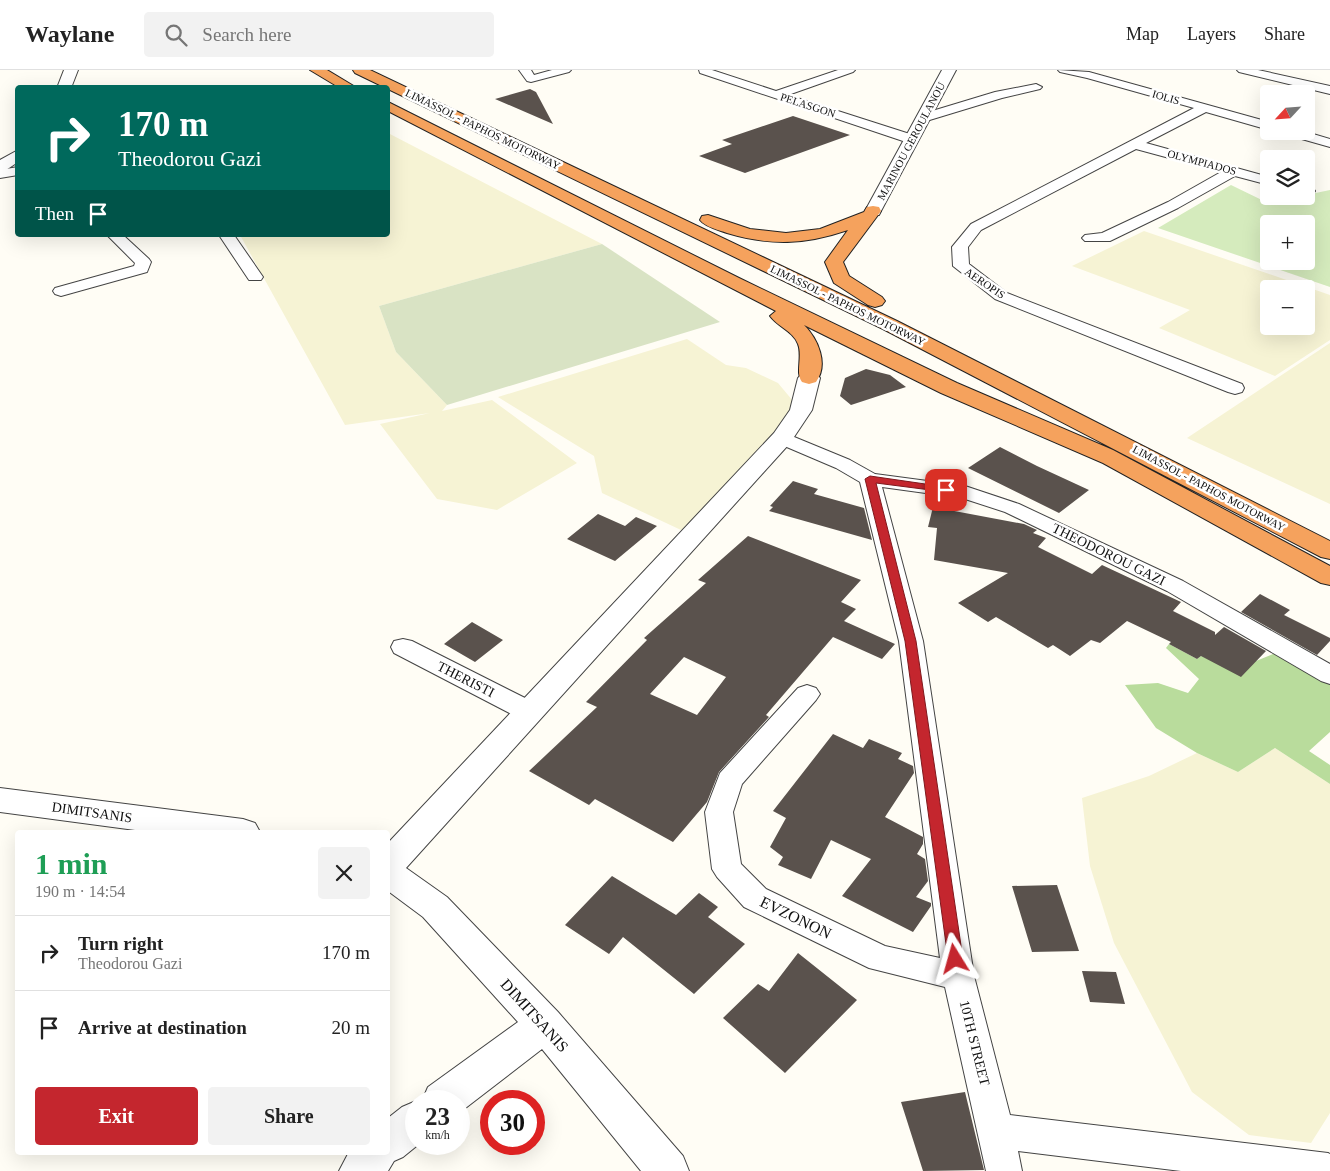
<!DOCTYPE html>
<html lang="en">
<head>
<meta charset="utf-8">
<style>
	body { margin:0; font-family:Georgia,serif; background:#f2f2f2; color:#222; height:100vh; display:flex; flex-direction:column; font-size:19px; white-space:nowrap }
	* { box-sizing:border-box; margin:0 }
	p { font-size:16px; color:#767676 }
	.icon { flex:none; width:28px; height:28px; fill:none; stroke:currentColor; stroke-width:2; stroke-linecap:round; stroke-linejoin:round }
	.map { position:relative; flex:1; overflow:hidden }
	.sheet { position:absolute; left:15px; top:760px; width:375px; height:325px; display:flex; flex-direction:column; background:#fff; border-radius:5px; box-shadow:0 5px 20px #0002 }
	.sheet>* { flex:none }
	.hud { position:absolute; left:15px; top:15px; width:375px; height:152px; border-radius:5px; box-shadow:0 5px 20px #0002; background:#00695c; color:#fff; overflow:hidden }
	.needle { width:32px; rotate:244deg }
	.fabs { position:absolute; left:1260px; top:15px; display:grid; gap:10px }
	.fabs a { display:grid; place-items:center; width:55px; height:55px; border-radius:5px; background:#fff; box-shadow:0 5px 20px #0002; font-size:25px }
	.speed { position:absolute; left:405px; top:1020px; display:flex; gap:10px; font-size:25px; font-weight:700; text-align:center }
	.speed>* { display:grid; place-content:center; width:65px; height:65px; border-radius:50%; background:#fff; box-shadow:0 5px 20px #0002; line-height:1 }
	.speed small { font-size:12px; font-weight:400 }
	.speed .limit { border:8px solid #d22; background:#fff; color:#111 }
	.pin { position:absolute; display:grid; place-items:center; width:42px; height:42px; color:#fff; margin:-21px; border-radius:10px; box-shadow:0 2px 8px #0006 }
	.me { position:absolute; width:55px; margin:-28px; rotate:352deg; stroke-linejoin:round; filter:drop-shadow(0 0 4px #0008) }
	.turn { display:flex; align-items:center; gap:18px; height:105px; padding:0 20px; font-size:22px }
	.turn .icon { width:65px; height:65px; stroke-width:2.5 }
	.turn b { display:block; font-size:35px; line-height:42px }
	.then { display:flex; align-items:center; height:48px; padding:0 20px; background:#0003; gap:10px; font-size:19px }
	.round { display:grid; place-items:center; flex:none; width:52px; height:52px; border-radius:5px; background:#f2f2f2 }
	.summary { display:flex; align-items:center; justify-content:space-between; height:85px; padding:0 20px }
	h1 { font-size:30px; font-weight:600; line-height:38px; color:#1e9e55 }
	.button { display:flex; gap:10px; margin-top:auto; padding:10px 20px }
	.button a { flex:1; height:58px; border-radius:5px; background:#c4262e; color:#fff; font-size:20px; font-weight:600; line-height:58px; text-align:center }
	.button a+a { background:#f2f2f2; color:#222 }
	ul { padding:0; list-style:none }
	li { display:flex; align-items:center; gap:15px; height:75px; padding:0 20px; border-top:1px solid #e0e0e0 }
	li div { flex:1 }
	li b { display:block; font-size:19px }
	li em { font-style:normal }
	header { display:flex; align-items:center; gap:30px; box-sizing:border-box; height:70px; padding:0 25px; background:#fff; border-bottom:1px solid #e0e0e0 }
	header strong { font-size:24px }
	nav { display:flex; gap:28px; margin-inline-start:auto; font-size:18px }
	.search { width:350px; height:45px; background:#f2f2f2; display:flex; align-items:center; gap:12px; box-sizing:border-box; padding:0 18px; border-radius:5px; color:#767676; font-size:19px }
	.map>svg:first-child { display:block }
	.farmland { fill:#f6f3d4; fill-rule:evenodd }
	.green { fill:#d5ebbd; fill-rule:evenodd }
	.forest { fill:#b9dc9c }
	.cemetery { fill:#d9e3c4 }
	.building { fill:#5a524d; fill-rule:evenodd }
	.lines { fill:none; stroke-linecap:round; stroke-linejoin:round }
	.minor-casing { stroke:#444; stroke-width:2 }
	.tertiary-casing { stroke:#444; stroke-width:2 }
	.motorway-casing { stroke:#222; stroke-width:2 }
	.minor { fill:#fff; fill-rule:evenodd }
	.tertiary { fill:#fff; fill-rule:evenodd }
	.motorway { fill:#f5a25d; fill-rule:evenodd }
	.route { fill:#c4262e; stroke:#7f191e }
	.labels { text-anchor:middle; stroke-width:5; stroke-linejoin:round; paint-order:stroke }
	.far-street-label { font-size:11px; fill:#111; stroke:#fff }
	.street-label { font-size:14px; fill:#111; stroke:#fff }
	.near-street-label { font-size:16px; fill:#111; stroke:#fff }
</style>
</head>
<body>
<header>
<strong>Waylane</strong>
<div class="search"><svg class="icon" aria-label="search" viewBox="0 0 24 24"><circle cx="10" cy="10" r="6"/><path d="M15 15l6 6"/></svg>Search here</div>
<nav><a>Map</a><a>Layers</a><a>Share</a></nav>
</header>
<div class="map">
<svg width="1330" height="1101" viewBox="0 0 1330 1101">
	<rect width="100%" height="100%" fill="#fffdf5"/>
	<path class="farmland" d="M388 63 602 174 379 236 396 282 447 335 442 341 492 330 577 393 497 440 437 429 380 354 430 343 345 355 240 165H388Z
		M1144 161 1330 225V270L1275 306 1159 258 1190 240 1072 196ZM1269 219H1306V256H1269Z
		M687 269 726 295 746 298 778 313 793 331 791 346 700 451 681 460 602 423 594 386 498 327Z
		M1330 273V434L1187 368Z
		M1275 678 1330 714V1043L1311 1073 1249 1065 1192 1022 1114 873 1090 796 1082 728 1149 706 1197 683 1238 702Z"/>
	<path class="green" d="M1231 115 1268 133 1330 120V217L1158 158ZM1269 154H1306V191H1269Z"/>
	<path class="forest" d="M1169 574 1197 589 1201 586 1256 591 1278 582 1330 614V662L1309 681 1330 695V714L1275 678 1238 702 1197 683 1156 658 1125 615 1158 613 1188 623 1199 609 1166 578Z"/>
	<path class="cemetery" d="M602 174 720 252 447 335 396 282 379 236Z"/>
	<path class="building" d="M530 19 536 22 553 54 495 29Z
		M793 46 850 65 745 103 699 86 732 74 722 70Z
		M866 299 890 305 906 317 851 335 840 326 845 308Z
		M1000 377 1037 396 1089 420 1059 443 968 398Z
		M793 411 818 419 814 424 864 438 872 470 769 441 773 437 770 436Z
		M933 437 1024 454 1037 460 1033 463 1046 468 1038 477 1092 504 1102 495 1181 532 1173 541 1215 562V565L1224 557 1266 581 1241 607 1201 586 1197 589 1169 574 1171 572 1127 551 1100 573 1091 570 1070 586 1053 575 1048 578 996 547 988 552 958 533 1008 503 934 490 937 458 928 457Z
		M598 444 625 456 636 447 657 456 615 491 567 469Z
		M748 466 861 510 841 532 856 539 844 551 895 574 882 589 833 567 766 645 769 647 719 702 707 732 673 772 595 729 589 735 529 701 597 637 586 632 647 570 644 568 706 513 698 510ZM684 587 726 607 697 645 650 624Z
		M1260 524 1290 540 1284 545 1330 568V571L1317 585 1241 542Z
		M472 552 503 570 475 592 444 574Z
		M833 664 863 678 869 669 902 683 898 689 913 696 914 703 885 747 923 767V774L917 784 925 789 928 811 916 827 931 833V836L913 862 842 826 871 789 831 770 811 809 778 795 783 787 770 777 786 748 773 741Z
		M612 806 676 845 699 823 718 837 708 847 745 874 694 924 623 867 609 884 565 855Z
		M1057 815 1079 881 1032 882 1012 816Z
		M798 883 857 930 785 1003 723 948 758 914 769 921Z
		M1082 901 1116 902 1125 934 1090 932Z
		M965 1022 984 1100 923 1101 901 1032Z"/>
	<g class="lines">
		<defs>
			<path id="minor" d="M519 0H531L534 5 552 0H571L569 2 531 12 527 11Z
				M699 0H712L776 21 838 0H855L853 2 788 25 916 66 917 69 916 72H906L700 3Z
				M1058 0 1089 2 1269 52V60L1206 42 1146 73 1269 107V115L1235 106 1178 138 1110 171H1085L1082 168 1085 165 1102 163 1168 132 1221 102 1136 79 981 160 968 177 969 194 1007 223 1242 314 1244 318 1242 322 1235 324 1228 322 995 229 953 196 952 177 971 154 1194 38 1087 8 1060 2Z
				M1237 0H1258L1330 16V24L1239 2Z
				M1036 14 1042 17 1040 19 1002 28 923 52 917 48 919 45 995 22Z
				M1282 61H1303L1330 69V77L1284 64Z
				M18 97V105L0 108V100Z
				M1306 116 1313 118 1315 121 1313 124 1306 125Z
				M107 165H123L149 189 151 192 147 202 61 226 55 224 53 221 55 218 134 196 135 193Z
				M219 165H234L263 207 261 210H249Z
				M782 362 850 390 875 404 965 416 1019 434 1183 511 1330 594V614L1321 611 1167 521 1005 442 962 428 882 417 923 571 974 906 1010 1045 1328 1083 1330 1084V1101H1181L1018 1081 1022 1101H986L945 917 869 898 744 837 717 807 712 799 705 742 720 703 798 618 807 615 816 618 820 624 816 630 742 714 733 742 741 794 766 819 885 876 940 888 899 571 860 412 836 398 775 372 772 368 775 364Z
				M403 569 412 571 539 635 543 642 539 649 530 651 521 649 394 583 391 577 394 571Z"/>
			<path id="tertiary" d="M64 0H78L71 18H57Z
				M942 0H956L881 141 879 145H867L865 141Z
				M18 80V92L6 100 0 102V90Z
				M809 302 816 304 820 308 812 340 790 373 406 798 447 827 558 942 683 1086 689 1101H641L542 979 459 1043V1031H422L428 1017 518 952 423 847 388 821V773L774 363 790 340 798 308 802 304Z
				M0 718 243 749 255 753 260 762H150L0 742Z
				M416 1031V1074H419L403 1087 394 1091 388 1101H339L349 1082H388V1048L402 1037Z"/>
			<path id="motorway" d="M310 0H327L357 18H340Z
				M353 0H370L897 251 1330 471V489L1321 487 883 259 355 3Z
				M388 32 739 208 957 313 1113 380 1330 496V515L1321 513 1103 393 941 323 804 255C818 269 829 294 816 312L809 314 802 312C795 303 803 286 798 274 793 261 778 257 770 246L776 241 388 41Z
				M873 136 879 137 881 141 843 192 849 206 882 227 885 231 882 235 875 237 868 235 834 213 825 192 848 160C804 175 771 176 727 163 719 160 705 157 700 150L702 146 708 145 750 159 786 163 820 159 864 142 867 137Z"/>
		</defs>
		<use href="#minor" class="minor-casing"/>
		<use href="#tertiary" class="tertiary-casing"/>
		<use href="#motorway" class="motorway-casing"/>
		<use href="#minor" class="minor"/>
		<use href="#tertiary" class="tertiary"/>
		<use href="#motorway" class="motorway"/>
	</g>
	<path class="route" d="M870 406 946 417 951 420 946 422 876 413 916 571 963 889 961 894 955 896 950 894 948 889 905 571 865 409Z"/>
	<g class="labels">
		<g class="far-street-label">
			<text transform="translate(1166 27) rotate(16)" y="4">IOLIS</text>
			<text transform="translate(808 35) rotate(18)" y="4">PELASGON</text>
			<text transform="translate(483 59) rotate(26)" y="4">LIMASSOL - PAPHOS MOTORWAY</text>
			<text transform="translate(911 71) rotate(-62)" y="4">MARINOU GEROULANOU</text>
			<text transform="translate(1202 92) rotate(15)" y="4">OLYMPIADOS</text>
			<text transform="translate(985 213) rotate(34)" y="4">AEROPIS</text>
			<text transform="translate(848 235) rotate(26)" y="4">LIMASSOL - PAPHOS MOTORWAY</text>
			<text transform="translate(1209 418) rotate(28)" y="4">LIMASSOL - PAPHOS MOTORWAY</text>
		</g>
		<g class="street-label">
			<text transform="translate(1109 484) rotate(26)" y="5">THEODOROU GAZI</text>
			<text transform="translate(466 609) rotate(27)" y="5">THERISTI</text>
			<text transform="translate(92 742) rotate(8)" y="5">DIMITSANIS</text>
			<text transform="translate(975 973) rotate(76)" y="5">10TH STREET</text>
		</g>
		<g class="near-street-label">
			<text transform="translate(796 847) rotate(26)" y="6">EVZONON</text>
			<text transform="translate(535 945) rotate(48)" y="6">DIMITSANIS</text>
		</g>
	</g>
</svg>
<div class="fabs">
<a><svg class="needle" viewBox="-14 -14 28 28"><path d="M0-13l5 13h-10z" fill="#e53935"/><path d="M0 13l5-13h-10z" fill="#767676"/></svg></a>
<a><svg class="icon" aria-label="layers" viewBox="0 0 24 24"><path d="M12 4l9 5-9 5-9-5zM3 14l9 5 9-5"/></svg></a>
<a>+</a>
<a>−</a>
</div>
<div class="speed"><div>23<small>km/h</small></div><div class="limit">30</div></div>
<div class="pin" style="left:946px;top:420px;background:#d93025"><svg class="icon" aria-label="arrive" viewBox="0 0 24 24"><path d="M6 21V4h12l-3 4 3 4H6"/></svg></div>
<svg class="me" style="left:955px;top:889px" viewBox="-20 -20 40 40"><path d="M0-17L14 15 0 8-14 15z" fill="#c4262e" stroke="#fff" stroke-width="4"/></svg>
<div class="hud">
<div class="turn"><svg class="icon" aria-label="right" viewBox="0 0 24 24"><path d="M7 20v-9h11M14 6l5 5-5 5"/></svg><div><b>170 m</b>Theodorou Gazi</div></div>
<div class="then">Then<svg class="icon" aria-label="arrive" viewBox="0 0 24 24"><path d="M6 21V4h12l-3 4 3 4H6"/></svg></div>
</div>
<section class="sheet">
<div class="summary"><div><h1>1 min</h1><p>190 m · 14:54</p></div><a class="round"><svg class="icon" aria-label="close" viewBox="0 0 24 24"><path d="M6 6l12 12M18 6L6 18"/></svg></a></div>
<ul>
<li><svg class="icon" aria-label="right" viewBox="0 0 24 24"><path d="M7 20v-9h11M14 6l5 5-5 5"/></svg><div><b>Turn right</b><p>Theodorou Gazi</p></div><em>170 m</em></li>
<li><svg class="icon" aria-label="arrive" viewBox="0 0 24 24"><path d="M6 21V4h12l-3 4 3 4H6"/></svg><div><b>Arrive at destination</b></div><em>20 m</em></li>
</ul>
<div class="button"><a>Exit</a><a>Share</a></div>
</section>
</div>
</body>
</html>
